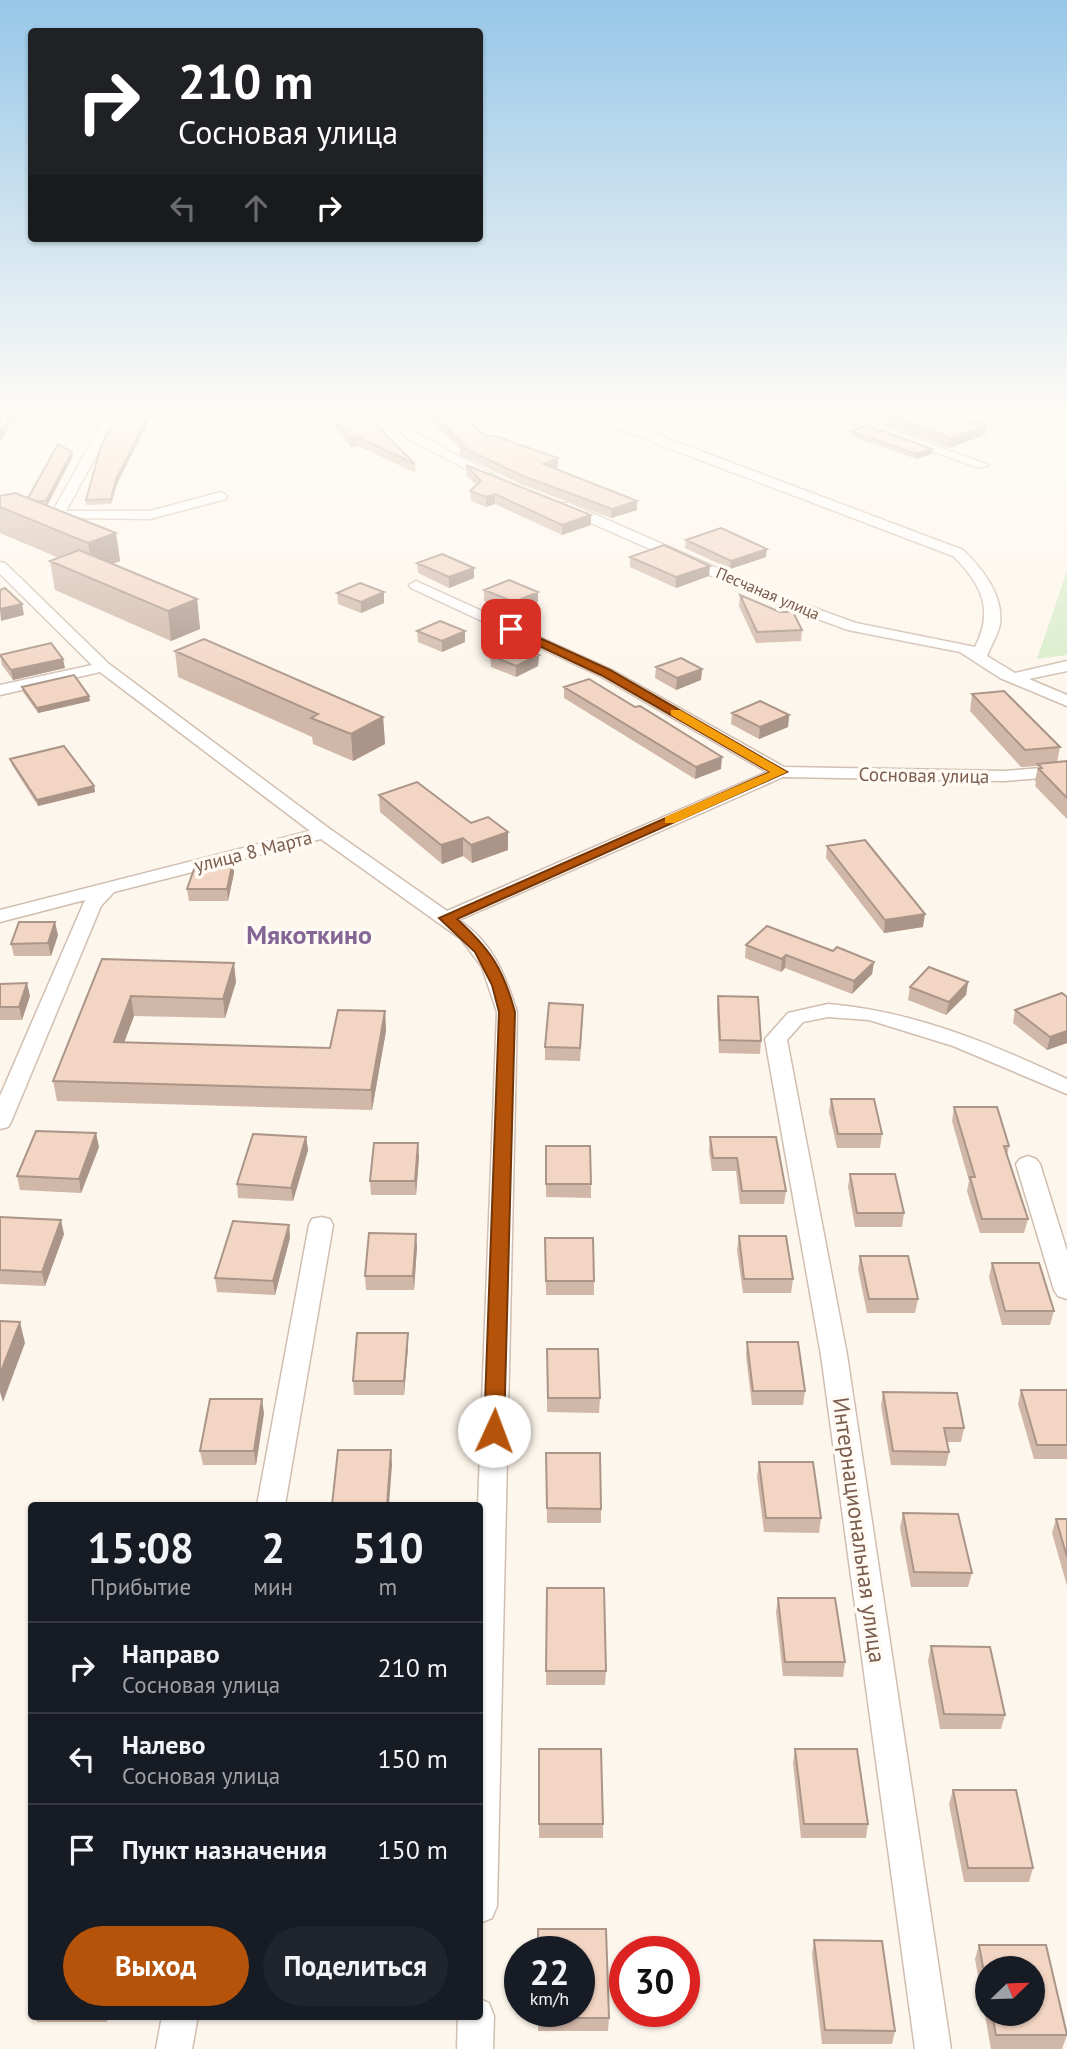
<!DOCTYPE html>
<html lang="ru">
<head>
<meta charset="utf-8">
<style>
	body { margin:0; font-family:"PT Sans",sans-serif; background:#20242c; color:#f1f3f6; height:100vh; display:flex; flex-direction:column; font-size:26px; white-space:nowrap }
	* { box-sizing:border-box; margin:0 }
	p { font-size:23px; color:#9ea1a6 }
	.icon { flex:none; width:38px; height:38px; fill:none; stroke:currentColor; stroke-width:2; stroke-linecap:round; stroke-linejoin:round }
	.map { position:relative; flex:1; overflow:hidden }
	.details { position:absolute; left:28px; top:1502px; width:455px; height:518px; display:flex; flex-direction:column; background:#171b24; border-radius:7px; box-shadow:0 2px 5px #0004 }
	.details>* { flex:none }
	.hud { position:absolute; left:28px; top:28px; width:455px; height:214px; border-radius:7px; box-shadow:0 2px 5px #0004; background:#202124; color:#fff; overflow:hidden }
	.needle { width:46px; rotate:67deg }
	.controls { position:absolute; left:975px; top:1956px; display:grid; gap:14px }
	.controls a { display:grid; place-items:center; width:70px; height:70px; border-radius:50%; background:#171b24; box-shadow:0 2px 5px #0004; font-size:35px }
	.speed { position:absolute; left:504px; top:1936px; display:flex; gap:14px; font-size:35px; font-weight:700; text-align:center }
	.speed>* { display:grid; place-content:center; width:91px; height:91px; border-radius:50%; background:#171b24; box-shadow:0 2px 5px #0004; line-height:1 }
	.speed small { font-size:18px; font-weight:400 }
	.speed .limit { border:10px solid #d22; background:#fff; color:#111 }
	.pin { position:absolute; display:grid; place-items:center; width:60px; height:60px; color:#fff; margin:-30px; border-radius:14px; box-shadow:0 4px 10px #0006 }
	.me { position:absolute; width:77px; margin:-38px; rotate:2deg; stroke-linejoin:round; filter:drop-shadow(0 0 5px #0008) }
	.turn { display:flex; align-items:center; gap:24px; height:147px; padding:0 35px; font-size:32px }
	.turn .icon { width:91px; height:91px; stroke-width:2.5 }
	.turn b { display:block; font-size:49px; line-height:60px }
	.lanes { display:flex; align-items:center; height:66px; padding:0 35px; background:#0003; justify-content:center; gap:35px; direction:ltr }
	.lanes .off { opacity:.35 }
	.eta { display:flex; justify-content:space-evenly; align-items:center; height:119px; text-align:center }
	.eta b { font-size:42px; font-weight:700; line-height:49px }
	.cta { display:flex; gap:14px; margin-top:auto; padding:14px 35px }
	.cta a { flex:1; height:80px; border-radius:42px; background:#b45309; color:#fff; font-size:28px; font-weight:700; line-height:80px; text-align:center }
	.cta a+a { background:#20242c; color:#f1f3f6 }
	ul { padding:0; list-style:none }
	li { display:flex; align-items:center; gap:21px; height:91px; padding:0 35px; border-top:2px solid #363941 }
	li div { flex:1 }
	li b { display:block; font-size:26px }
	li em { font-style:normal }
	.map>svg:first-child { display:block }
	.green { fill:#d8ecc9 }
	.lines { fill:none; stroke-linecap:round; stroke-linejoin:round }
	.street-casing { stroke:#d1beb0; stroke-width:3 }
	.street { fill:#fff; fill-rule:evenodd }
	.wall { fill:#d1b7a8; fill-rule:evenodd }
	.shaded-wall { fill:#aa9588 }
	.building { fill:#f3d5c3; stroke:#aa9588; stroke-width:2 }
	.route { fill:#b45309; stroke:#753606; stroke-width:2 }
	.slow { fill:#f59e0b }
	.labels { text-anchor:middle; stroke-width:7; stroke-linejoin:round; paint-order:stroke }
	.far-street-label { font-size:16px; fill:#7a5c4d; stroke:#fffaf3 }
	.street-label { font-size:19px; fill:#7a5c4d; stroke:#fffaf3 }
	.near-street-label { font-size:23px; fill:#7a5c4d; stroke:#fffaf3 }
	.district-label { font-size:26px; font-weight:bold; fill:#846695; stroke:#fffaf3 }
</style>
</head>
<body>
<div class="map">
<svg width="1067" height="2049" viewBox="0 0 1067 2049">
	<rect width="100%" height="100%" fill="#fdf6ec"/>
	<path class="green" d="M1067 571V655L1037 659Z"/>
	<g class="lines">
		<defs>
			<path id="street" d="M110 408H122L66 511H150L221 492 227 496 226 499 150 519 0 517V509L53 511Z
				M376 408H389L416 433 498 477 488 480 408 439Z
				M581 408H595L608 416 963 550C982 568 1004 596 1000 624 998 635 991 645 987 656L1015 673 1067 661V671L1029 679 1067 695V706L1000 678 960 652 848 630 766 600 559 509V503H569L776 594 856 623 975 647C994 610 982 584 953 556L600 422Z
				M813 408H830L989 465 979 468Z
				M0 562 5 563 109 664 330 829 447 911 767 772 600 676 411 588 409 585 416 581 612 670 784 767 1004 771 1067 766V776L1004 781 783 777 459 920C493 943 505 974 517 1012L497 1906 492 1918 480 1923 478 1505 497 1012 482 967 461 939 321 839 114 892 101 906 11 1122 8 1127 0 1129V1096L85 900 0 922V910L310 831 100 672 0 695V685L92 665 0 574Z
				M828 1004C913 1011 990 1043 1067 1079V1094L953 1046 869 1020 828 1017 803 1022 787 1040 847 1355 951 2049H915L821 1355 765 1039 788 1013Z
				M1028 1156 1036 1159 1040 1164 1067 1251V1299L1058 1296 1054 1290 1016 1164 1020 1159Z
				M321 1217 330 1219 333 1225 285 1505H257L309 1225 312 1219Z
				M480 1999 489 2003 494 2016 493 2049H457L458 2016H480Z
				M162 2016H198L192 2049H156Z"/>
		</defs>
		<use href="#street" class="street-casing"/>
		<use href="#street" class="street"/>
	</g>
	<path class="wall" d="M0 408H27L20 422 11 423 0 442Z
		M121 408H155L117 484 111 504 86 505V500Z
		M320 408H359L415 464 416 473 358 446 351 447 327 419 326 415Z
		M409 408H440V409L487 437 558 458V467L555 468 637 510 611 518 523 485 460 455V449L423 413 412 415Z
		M883 414 985 435 949 448 882 424Z
		M851 431 932 449V454L916 459 850 436Z
		M72 452 73 456 47 506 116 533 120 561 112 564 197 599 200 629 171 641 55 590 50 561 59 558 0 533V496L28 498Z
		M466 465 591 525 562 535 495 504 486 507 471 501 470 491 476 485 466 475Z
		M686 540 766 557 730 569 685 548Z
		M630 557 709 576 676 588 630 567Z
		M417 563 474 568V578L449 588 418 573Z
		M484 590 538 602 514 613 484 601Z
		M384 592V603L361 613 338 604 337 593Z
		M740 595 802 630 801 641 756 643 739 606Z
		M417 631H465V642L442 652 418 642Z
		M175 651 383 717 385 744 353 761 313 744 312 737 178 677Z
		M0 655 65 668 13 680 2 665Z
		M490 655H539L538 666 516 677 491 667Z
		M656 667 702 669 701 680 676 690 655 678Z
		M22 687 90 701 38 713 23 692Z
		M564 687 721 769 695 779 564 698Z
		M972 694 1060 747 1057 762 1067 761V819L1035 786 1036 783 1035 781 1038 766 1021 767 970 711Z
		M732 713 789 715 788 727 759 739 731 724Z
		M10 759 94 786 95 792 38 806 12 765Z
		M379 795 471 823 508 832V850L472 863 463 856 442 864 380 812Z
		M827 846 923 927 884 933 826 858Z
		M234 873 228 901H189L187 889Z
		M58 935 51 956H14L11 944Z
		M746 945 833 951 874 962 872 974 852 994 785 968 781 972 745 958Z
		M102 959 236 982 225 1018 134 1016 124 1042 330 1048 385 1011 386 1031 372 1110 57 1101 53 1081Z
		M968 982 966 995 946 1015 908 1000 910 987Z
		M0 984 30 996 22 1020H0Z
		M718 996 761 1041 760 1054 719 1053 717 1009Z
		M1067 997V1043L1047 1050 1013 1023 1015 1010Z
		M583 1018 580 1061 545 1060V1047Z
		M831 1099 882 1134 880 1148H837L829 1112Z
		M954 1107 1009 1146 1007 1155 1028 1219 1024 1233H980L967 1191 969 1181 952 1121Z
		M306 1137 308 1150 293 1201 238 1198 237 1184Z
		M710 1137 786 1191 784 1204H740L736 1171H712L709 1151Z
		M546 1146 591 1184V1198L546 1197Z
		M99 1147 81 1193 20 1190 17 1176Z
		M419 1157 416 1195H371L370 1181Z
		M850 1174 904 1213 902 1227H855L848 1187Z
		M0 1217 64 1234 45 1286 0 1284Z
		M289 1225 290 1238 275 1295 217 1292 215 1278Z
		M739 1236 793 1279 791 1293H743L737 1250Z
		M545 1238 594 1281V1295H546Z
		M417 1247 414 1290H366L365 1276Z
		M860 1256 918 1299 915 1313H867L858 1269Z
		M992 1263 1054 1311 1050 1325H1002L989 1277Z
		M408 1333V1347L404 1395H354L353 1381Z
		M747 1342 805 1391 803 1405H752L746 1356Z
		M547 1349 600 1398 599 1413 547 1412Z
		M1021 1390H1067V1459H1034L1018 1404Z
		M883 1392 964 1428 961 1442H947L949 1452 946 1466 891 1465 881 1406Z
		M264 1413 256 1465H203L200 1451Z
		M546 1453 601 1509V1523H547Z
		M759 1462 821 1518 819 1533 764 1532 757 1477Z
		M903 1513 972 1573 968 1587H911L900 1528Z
		M1056 1519H1067V1586L1052 1533Z
		M547 1588 606 1671 605 1685H546Z
		M778 1598 845 1662 843 1677 783 1676 776 1612Z
		M931 1646 1005 1715 1001 1729H940L928 1661Z
		M539 1749 603 1824V1838H539Z
		M795 1749 868 1824 866 1838H801L793 1763Z
		M953 1790 1033 1868 1029 1882H964L949 1804Z
		M814 1940 895 2031 892 2044H822L812 1954Z
		M979 1945 1067 2035 1062 2049H991L975 1959ZM987 1969 1032 2014H987Z
		M538 2011 609 2018 608 2031H538Z
		M35 2016H108L107 2022H37Z"/>
	<path class="shaded-wall" d="M24 408H27L20 422 19 417Z
		M152 408H155L117 484 111 504V499L116 479Z
		M411 408H423V413L412 415Z
		M10 417 11 423 0 442V434Z
		M987 426 985 435 949 448 950 438Z
		M358 437V446L351 447V438Z
		M932 449V454L916 459V454Z
		M72 452 73 456 47 506 46 501Z
		M558 458V467L543 473V464Z
		M495 494V504L486 507V497Z
		M637 501V510L611 518 612 509Z
		M591 515V525L562 535V525Z
		M116 533 120 561 92 572 88 543Z
		M767 549 766 557 730 569 731 561Z
		M710 566 709 576 676 588V577Z
		M474 568V578L449 588V577Z
		M384 592V603L361 613V602Z
		M538 592V602L514 613V602Z
		M197 599 200 629 171 641 168 611Z
		M22 604 24 615 1 621 0 609Z
		M465 631V642L442 652V641Z
		M539 655 538 666 516 677V666Z
		M63 659 65 668 13 680 11 670Z
		M702 669 701 680 676 690 677 678Z
		M89 696 90 701 38 713 37 708Z
		M789 715 788 727 759 739 760 727Z
		M383 717 385 744 353 761 351 734Z
		M722 757 721 769 695 779 696 767Z
		M94 786 95 792 38 806 37 800Z
		M508 832V850L472 863 471 845Z
		M463 838V856L442 864 441 845Z
		M233 861 234 873 228 901 227 889Z
		M925 914 923 927 884 933 885 920Z
		M55 922 58 935 51 956 48 943Z
		M786 955 785 968 781 972 782 959Z
		M874 962 872 974 852 994 854 981Z
		M234 963 236 982 225 1018 223 999Z
		M968 982 966 995 946 1015 949 1002Z
		M27 983 30 996 22 1020 19 1007Z
		M131 996 134 1016 117 1062 114 1042Z
		M385 1011 386 1031 372 1110 371 1090Z
		M1067 1031V1043L1047 1050 1050 1037Z
		M96 1133 99 1147 81 1193 79 1179Z
		M306 1137 308 1150 293 1201 291 1188Z
		M418 1143 419 1157 416 1195 415 1181Z
		M61 1220 64 1234 45 1286 42 1272Z
		M289 1225 290 1238 275 1295 273 1281Z
		M416 1234 417 1247 414 1290 413 1276Z
		M20 1322 25 1343 3 1402 0 1392V1374Z
		M408 1333V1347L404 1395V1381Z
		M262 1399 264 1413 256 1465 254 1451Z
		M391 1450 392 1465 389 1505H387Z"/>
	<path class="building" d="M0 408H24L19 417H10L0 434Z
		M121 408H152L116 479 111 499 86 500 101 446Z
		M327 408H359L415 464 358 437 351 438 326 411 330 410Z
		M426 408H440V409L453 408 487 437 492 435 558 458 543 464 637 501 612 509 523 476 460 446 464 445Z
		M900 408H932L987 426 950 438 883 414Z
		M866 425 932 449 916 454 851 431Z
		M58 444 72 452 46 501H37L28 498Z
		M466 465 591 515 562 525 495 494 486 497 470 491 481 481Z
		M15 493 116 533 88 543 0 507V496Z
		M721 528 767 549 731 561 686 540Z
		M664 545 710 566 676 577 630 557Z
		M79 550 197 599 168 611 50 561Z
		M442 554 474 568 449 577 417 563Z
		M509 580 538 592 514 602 484 590Z
		M360 583 384 592 361 602 337 593Z
		M5 588 22 604 0 609V590Z
		M740 595 780 612H793L802 630 757 632Z
		M440 621 465 631 442 641 417 631Z
		M204 639 383 717 351 734 311 718 318 714 175 651Z
		M51 643 63 659 11 670 0 655Z
		M513 645 539 655 516 666 490 655Z
		M681 658 702 669 677 678 656 667Z
		M74 675 89 696 37 708 22 687Z
		M589 679 635 707 640 706 722 757 696 767 564 687Z
		M1004 691 1060 747 1025 750 972 694Z
		M760 701 789 715 760 727 732 713Z
		M64 746 94 786 37 800 10 759Z
		M1067 761V798L1039 769 1042 768 1038 764Z
		M417 782 471 823 488 817 508 832 471 845 463 838 441 845 379 795Z
		M865 840 925 914 885 920 827 846Z
		M197 861H233L227 889H187Z
		M19 922H55L48 943 11 944Z
		M767 926 833 951 837 947 874 962 854 981 786 955 782 959 746 945Z
		M102 959 234 963 223 999 131 996 114 1042 330 1048 338 1010 385 1011 371 1090 53 1081Z
		M929 967 968 982 949 1002 910 987Z
		M27 983 19 1007H0V984Z
		M1062 993 1067 997V1031L1050 1037 1015 1010Z
		M718 996 758 997 761 1041 720 1040Z
		M549 1003 583 1005 580 1048 545 1047Z
		M831 1099H874L882 1134H838Z
		M954 1107H997L1009 1146H1004L1028 1219H982L970 1177H975Z
		M36 1131 96 1133 79 1179 17 1176Z
		M253 1134 306 1137 291 1188 237 1184Z
		M710 1137H776L786 1191H742L737 1158H713Z
		M374 1143H418L415 1181H370Z
		M546 1146H590L591 1184H546Z
		M850 1174H895L904 1213H857Z
		M0 1217 61 1220 42 1272 0 1270Z
		M233 1221 289 1225 273 1281 215 1278Z
		M369 1233 416 1234 413 1276H365Z
		M739 1236H786L793 1279H744Z
		M545 1238H593L594 1281H546Z
		M860 1256H908L918 1299H869Z
		M992 1263H1039L1054 1311H1005Z
		M0 1321 20 1322 0 1374Z
		M357 1333H408L404 1381H353Z
		M747 1342H798L805 1391H753Z
		M547 1349H598L600 1398H548Z
		M1021 1390H1067V1445H1037Z
		M883 1392 957 1393 964 1428H944L949 1452 893 1451Z
		M210 1399H262L254 1451H200Z
		M338 1450H391L387 1505H332Z
		M546 1453H600L601 1509 547 1508Z
		M759 1462H813L821 1518H766Z
		M903 1513 958 1514 972 1573 914 1572Z
		M1056 1519H1067V1557Z
		M547 1588H604L606 1671H546Z
		M778 1598H835L845 1662H785Z
		M931 1646 990 1647 1005 1715 944 1714Z
		M539 1749H601L603 1824H539Z
		M795 1749H857L868 1824H804Z
		M953 1790H1016L1033 1868H968Z
		M538 1929H606L609 2018H538V2011H579V1951H538Z
		M814 1940 882 1941 895 2031 825 2030Z
		M979 1945H1046L1067 2035H996L992 2014H1032V1969H987V1989Z"/>
	<linearGradient id="sky" x2="0" y2="1"><stop stop-color="#97c7e8"/><stop offset="0.59" stop-color="#fefbf6"/><stop offset="1" stop-color="#fefbf6" stop-opacity="0"/></linearGradient>
	<rect width="1067" height="695" fill="url(#sky)"/>
	<path class="route" d="M511 625 610 670 787 772 457 919C490 949 503 968 515 1012L504 1431 501 1436H487L484 1431 499 1012 492 985 475 952 439 918 770 772 601 675 507 631 505 629Z"/>
	<path class="slow" d="M671 710H680L787 772 675 823H665V817L770 772 671 715Z"/>
	<g class="labels">
		<g class="far-street-label">
			<text transform="translate(768 593) rotate(23)" y="6">Песчаная улица</text>
		</g>
		<g class="street-label">
			<text transform="translate(924 775) rotate(1)" y="7">Сосновая улица</text>
			<text transform="translate(253 851) rotate(-14)" y="7">улица 8 Марта</text>
		</g>
		<g class="near-street-label">
			<text transform="translate(859 1530) rotate(82)" y="8">Интернациональная улица</text>
		</g>
		<g class="district-label">
			<text x="309" y="944">Мякоткино</text>
		</g>
	</g>
</svg>
<div class="controls">
<a><svg class="needle" viewBox="-14 -14 28 28"><path d="M0-13l5 13h-10z" fill="#e53935"/><path d="M0 13l5-13h-10z" fill="#9ea1a6"/></svg></a>
</div>
<div class="speed"><div>22<small>km/h</small></div><div class="limit">30</div></div>
<div class="pin" style="left:511px;top:629px;background:#d93025"><svg class="icon" aria-label="arrive" viewBox="0 0 24 24"><path d="M6 21V4h12l-3 4 3 4H6"/></svg></div>
<svg class="me" style="left:494px;top:1431px" viewBox="-20 -20 40 40"><circle r="19" fill="#fff"/><path d="M0-13L10 11 0 6-10 11z" fill="#b45309"/></svg>
<div class="hud">
<div class="turn"><svg class="icon" aria-label="right" viewBox="0 0 24 24"><path d="M7 20v-9h11M14 6l5 5-5 5"/></svg><div><b>210 m</b>Сосновая улица</div></div>
<div class="lanes"><svg class="icon off" aria-label="left" viewBox="0 0 24 24"><path d="M17 20v-9H6M10 6l-5 5 5 5"/></svg><svg class="icon off" aria-label="ahead" viewBox="0 0 24 24"><path d="M12 20V5M6 11l6-6 6 6"/></svg><svg class="icon" aria-label="right" viewBox="0 0 24 24"><path d="M7 20v-9h11M14 6l5 5-5 5"/></svg></div>
</div>
<section class="details">
<div class="eta">
<div><b>15:08</b><p>Прибытие</p></div>
<div><b>2</b><p>мин</p></div>
<div><b>510</b><p>m</p></div>
</div>
<ul>
<li><svg class="icon" aria-label="right" viewBox="0 0 24 24"><path d="M7 20v-9h11M14 6l5 5-5 5"/></svg><div><b>Направо</b><p>Сосновая улица</p></div><em>210 m</em></li>
<li><svg class="icon" aria-label="left" viewBox="0 0 24 24"><path d="M17 20v-9H6M10 6l-5 5 5 5"/></svg><div><b>Налево</b><p>Сосновая улица</p></div><em>150 m</em></li>
<li><svg class="icon" aria-label="arrive" viewBox="0 0 24 24"><path d="M6 21V4h12l-3 4 3 4H6"/></svg><div><b>Пункт назначения</b></div><em>150 m</em></li>
</ul>
<div class="cta"><a>Выход</a><a>Поделиться</a></div>
</section>
</div>
</body>
</html>
